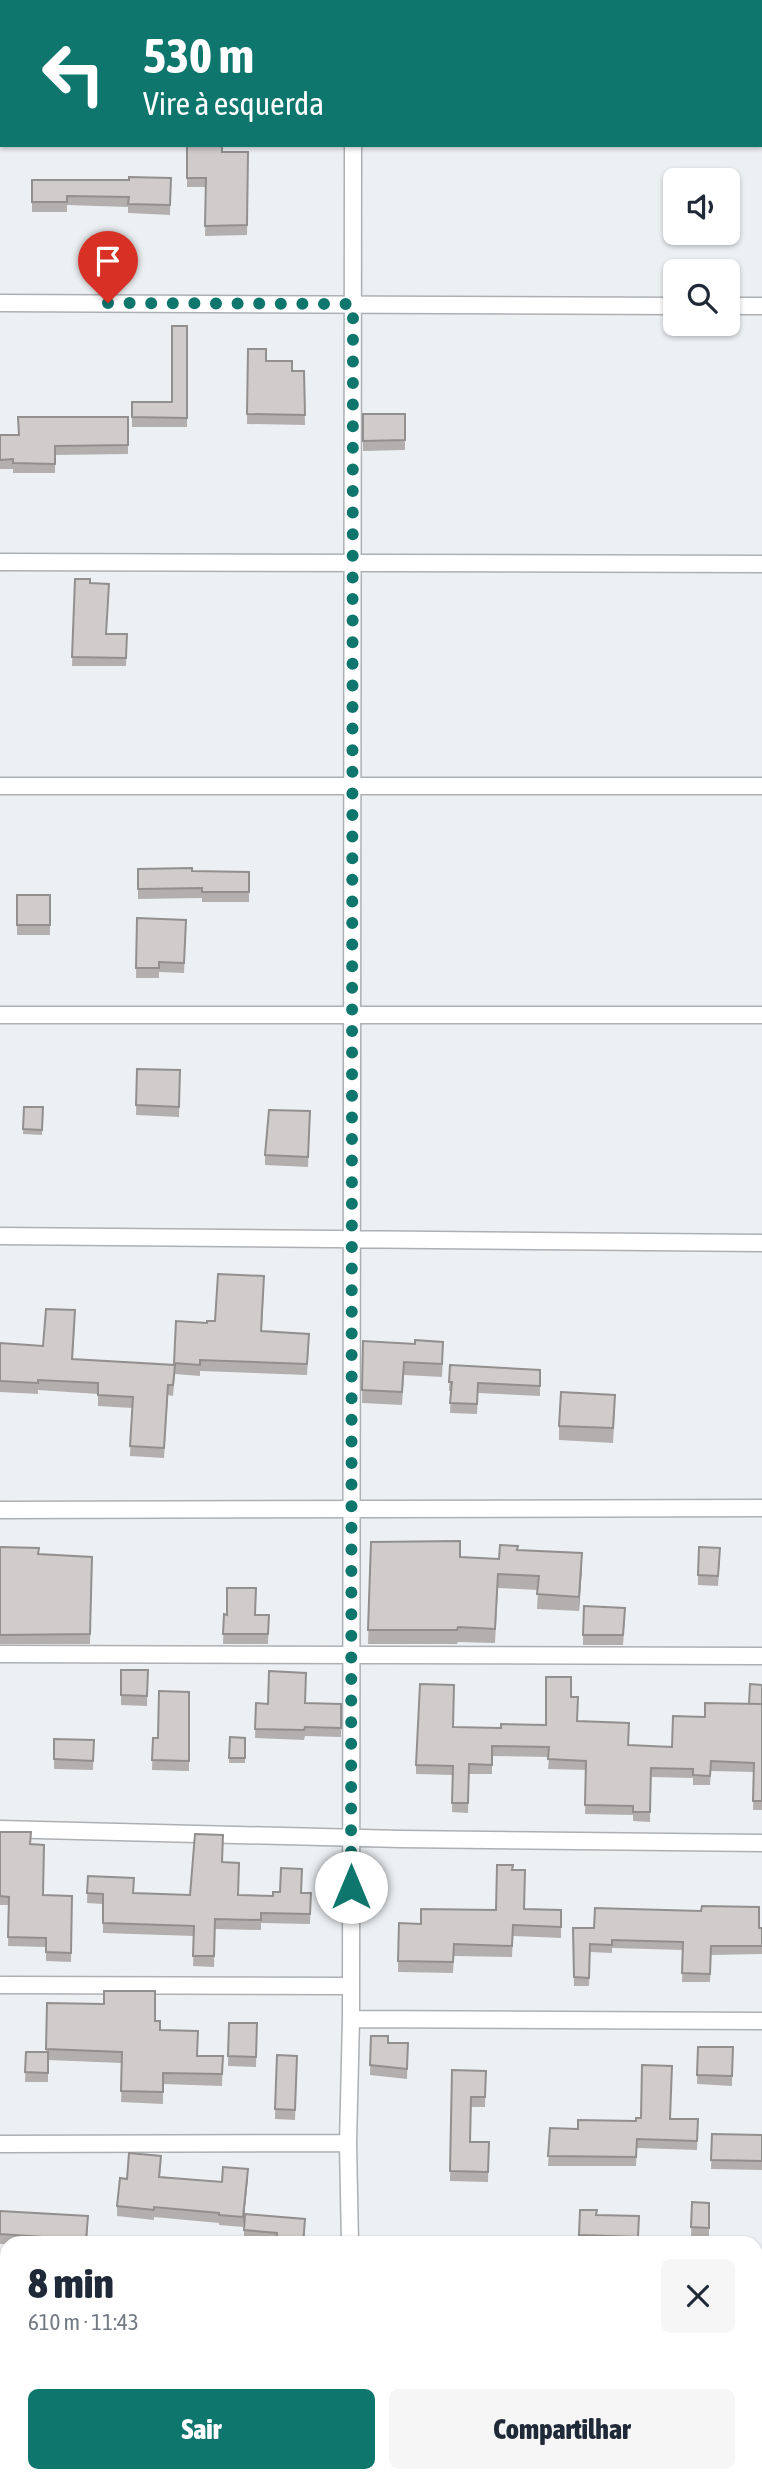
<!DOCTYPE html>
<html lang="pt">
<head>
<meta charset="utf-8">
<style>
	body { margin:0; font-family:"Asap Condensed",sans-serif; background:#f6f6f7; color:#1f2937; height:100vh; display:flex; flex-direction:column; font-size:26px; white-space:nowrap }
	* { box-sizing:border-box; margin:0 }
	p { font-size:23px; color:#747a83 }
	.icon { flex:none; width:38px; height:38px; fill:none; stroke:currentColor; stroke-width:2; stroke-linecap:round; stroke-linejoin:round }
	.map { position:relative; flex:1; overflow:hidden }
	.details { position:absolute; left:0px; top:2236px; width:763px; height:247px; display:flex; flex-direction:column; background:#fff; border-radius:21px 21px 0 0; box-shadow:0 2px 5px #0004 }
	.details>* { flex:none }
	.guide { position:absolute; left:0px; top:0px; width:763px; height:147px; box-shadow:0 2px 5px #0004; background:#0f766e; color:#fff; overflow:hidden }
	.fabs { position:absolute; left:663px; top:168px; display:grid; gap:14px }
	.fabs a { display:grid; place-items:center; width:77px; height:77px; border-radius:10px; background:#fff; box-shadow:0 2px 5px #0004; font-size:35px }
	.pin { position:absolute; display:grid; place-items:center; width:60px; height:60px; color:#fff; margin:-72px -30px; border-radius:50% 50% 50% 0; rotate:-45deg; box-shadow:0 0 7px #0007 }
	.pin .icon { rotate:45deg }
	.me { position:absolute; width:77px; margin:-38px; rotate:0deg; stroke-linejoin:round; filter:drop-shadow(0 0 5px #0008) }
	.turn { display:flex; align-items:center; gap:24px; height:147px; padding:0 28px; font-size:32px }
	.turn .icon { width:91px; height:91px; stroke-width:2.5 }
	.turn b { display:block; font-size:49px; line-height:60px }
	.round { display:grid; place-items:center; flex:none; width:74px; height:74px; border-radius:10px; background:#f6f6f7 }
	.head { display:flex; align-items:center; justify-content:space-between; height:119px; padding:0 28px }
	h1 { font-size:42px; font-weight:800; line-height:52px }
	.action { display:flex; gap:14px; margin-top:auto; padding:14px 28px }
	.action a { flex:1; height:80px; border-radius:10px; background:#0f766e; color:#fff; font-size:28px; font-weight:800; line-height:80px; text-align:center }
	.action a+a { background:#f6f6f7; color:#1f2937 }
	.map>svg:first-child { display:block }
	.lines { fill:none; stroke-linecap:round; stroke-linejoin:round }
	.minor-casing { stroke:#adb0b3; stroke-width:19 }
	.minor { stroke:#fff; stroke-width:16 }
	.wall { fill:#b4afaf }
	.shaded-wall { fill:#928f8f }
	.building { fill:#d1cccc; stroke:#928f8f; stroke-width:2 }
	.route { stroke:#0f766e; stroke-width:12; stroke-dasharray:0 21.6 }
</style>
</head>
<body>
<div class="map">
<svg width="762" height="2483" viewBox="0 0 762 2483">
	<rect width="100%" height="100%" fill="#edf0f3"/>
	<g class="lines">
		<defs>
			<path id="minor" d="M353 2V0
				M0 65H2
				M761 66H762
				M0 303 676 306
				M728 306H762
				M0 562 762 564
				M0 786H762
				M0 1015H762
				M0 1236 762 1243
				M0 1510 762 1508
				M0 1654 762 1656
				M0 1829 401 1839 762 1843
				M0 1985 351 1986
				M351 2019 762 2021
				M0 2144 348 2143
				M350 2244 348 2143 351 2019 353 145
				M756 2281H762
				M0 2304 7 2303
				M0 2465 7 2466
				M756 2469 762 2470
				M350 2483 351 2476"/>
		</defs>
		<use href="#minor" class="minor-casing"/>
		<use href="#minor" class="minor"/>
	</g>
	<path class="wall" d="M187 145 222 152H248L247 235 205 236 206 187H187Z
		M171 178 170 215 128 213V207L67 205V212H32V180H129Z
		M187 326V427H132V402H172Z
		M248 349 266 361 292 371H304L305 425 247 424Z
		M363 414H405V450L363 451Z
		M128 417V454L55 455V473H13V469H0V435H18Z
		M75 579 90 583 107 634H127L126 666H72Z
		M138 869 192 871 249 872V902H202V898L138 899Z
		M17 895H50V935H17Z
		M137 918 186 930 184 973 159 972V978H136Z
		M137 1069 180 1070 179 1117 136 1115Z
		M24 1107H43L42 1135 23 1134Z
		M310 1111 308 1167 265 1165V1155Z
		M264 1287 262 1331 309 1345 307 1375 200 1371V1376L175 1374 173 1396 168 1395 164 1458 130 1456 132 1408 98 1406V1394L38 1390V1394L0 1392V1343L43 1346 75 1321 73 1359 174 1365 176 1321 207 1323 215 1321Z
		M363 1341 443 1356 442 1377 404 1375 402 1405 362 1403Z
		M450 1365 540 1370V1396L478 1393 477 1414 450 1413 451 1391H449Z
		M615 1410 613 1443 559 1440V1426Z
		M371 1542 460 1557 499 1559 517 1550 582 1567 579 1611 537 1609 538 1590 498 1588 495 1643 458 1642 457 1644H368Z
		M0 1547 38 1554 92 1557 90 1644H0Z
		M720 1558 718 1586 698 1585V1575Z
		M224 1614 269 1615 268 1644H223Z
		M625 1618 623 1645H583V1635Z
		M148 1670 147 1706 121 1705V1695Z
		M762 1685V1810H753L754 1772 711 1771 710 1785H693V1778L651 1777 650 1822 633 1821V1815L585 1814 586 1770 548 1769 549 1757 492 1756V1774H469L468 1813 452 1812 453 1775 416 1774V1765L453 1727 501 1728 546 1725 571 1697 577 1721 628 1745 672 1747 705 1717 749 1704Z
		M189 1692V1771L152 1770 153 1738H158Z
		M256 1703 341 1704V1737L305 1736 304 1740 255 1738Z
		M230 1737 245 1738V1763H229Z
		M54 1739 94 1740 93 1770 54 1769Z
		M0 1832 31 1844 43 1895 72 1896 71 1962 46 1961V1947L8 1946 9 1905H0Z
		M222 1862 238 1895 273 1896 311 1893 310 1924 261 1923V1930L215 1929 214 1967 193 1966 194 1936 103 1933V1904L87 1903 88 1876 134 1893 190 1895Z
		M512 1870 525 1909 561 1921V1938L513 1936 512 1957 454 1956 453 1973 398 1972 399 1923 421 1924 496 1910Z
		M573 1928H762V1954L711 1955 710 1982H682L683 1950 612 1948V1953L590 1952 589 1986H574Z
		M47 2003 155 2021 160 2030 197 2056H223L222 2086 163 2084V2104L121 2102 122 2063 48 2060V2082H25L26 2052H46Z
		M229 2023H257L256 2067 228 2066Z
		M371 2036 388 2043H408L407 2079 370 2075Z
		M698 2047H733L732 2086 697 2084Z
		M277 2055 297 2056 295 2120 275 2119Z
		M452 2070 486 2071 485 2107H471L470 2142H489L488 2182 450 2181Z
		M670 2119H698L697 2150 637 2148 636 2166H548L550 2128 578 2129 636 2121Z
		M712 2134 762 2135V2170L711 2169Z
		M161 2166 160 2177 222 2182 248 2178 243 2227 219 2225V2223L154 2217V2220L117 2216V2206L127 2179Z
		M692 2202 709 2203V2238L691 2237Z
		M580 2210 596 2215 639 2216 638 2244 579 2243Z
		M0 2211 88 2226 87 2244H0Z
		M305 2229 304 2244H276V2242L244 2239V2230Z
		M0 2339 7 2344V2410L0 2409Z"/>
	<path class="shaded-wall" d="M582 1553V1567L579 1611V1597Z
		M248 2169V2178L243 2227V2217Z
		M762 2369V2377L756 2378V2370Z"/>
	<path class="building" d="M445 0H465V2H445Z
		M187 145H222V152H248L247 225 205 226 206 178H187Z
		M129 177 171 178 170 205 128 204 129 197 67 196V202H32V180H129Z
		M172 326H187V418L132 417V402H172Z
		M248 349H266V361H292V371H304L305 415 247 414Z
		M363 414H405V440L363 441Z
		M18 417H128V445L55 446V464L13 463V459L0 460V435H19Z
		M75 579H90V583L109 584 106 634H127L126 658 72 657Z
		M192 868V871L249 872V892H202V888L138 889V869Z
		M17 895H50V925H17Z
		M137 918 186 920 184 963 159 962V968H136Z
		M137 1069 180 1070 179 1107 136 1105Z
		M24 1107H43L42 1130 23 1129Z
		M269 1110 310 1111 308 1157 265 1155Z
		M218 1274 264 1276 261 1331 309 1334 307 1364 200 1360V1365L174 1363 176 1321 207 1323V1321H215Z
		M46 1309 75 1310 72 1359 175 1365 173 1385H168L164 1448 130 1446 133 1397 98 1395V1383L38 1380V1383L0 1381V1343L43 1346Z
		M415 1340 443 1342 442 1364 404 1362 402 1392 362 1390 363 1341 415 1344Z
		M450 1365 540 1370V1386L478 1383 477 1404 450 1403 452 1382H449Z
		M561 1392 615 1395 613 1428 559 1426Z
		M460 1541V1557L499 1559 500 1545 518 1546 517 1550 582 1553 579 1597 537 1594 539 1576 498 1574 495 1629 458 1627 457 1630H368L371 1542Z
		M0 1547 39 1548 38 1554 92 1557 90 1634 0 1635Z
		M699 1547 720 1548 718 1576 698 1575Z
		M227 1588H256L255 1615H269L268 1634H223L224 1614 227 1615Z
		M584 1606 625 1608 623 1635H583Z
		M121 1670H148L147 1696 121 1695Z
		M269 1671 306 1673 305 1703 341 1704V1728L305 1727 304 1730 255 1729 256 1703 268 1704Z
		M546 1677H571V1697H578L577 1721 629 1723 628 1745 672 1747 673 1716 705 1717V1703L762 1704V1801H753L754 1763 711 1761 710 1776 693 1775V1769L651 1768 650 1812H633V1806L585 1805 586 1761 548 1759 549 1747 492 1746V1765L469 1764 468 1803H452L453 1766 416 1765 420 1684 454 1685 453 1727 501 1728V1724L546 1725Z
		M750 1684 762 1685V1704H749Z
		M159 1691 189 1692V1761L152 1760 153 1738H158Z
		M230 1737 245 1738V1758H229Z
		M54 1739 94 1740 93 1761 54 1759Z
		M0 1832H31L30 1844 44 1845 43 1895 72 1896 71 1953 46 1952V1938L8 1937 9 1897 0 1896Z
		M195 1834 223 1835 222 1862 239 1863 238 1895 273 1896V1892H280L281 1868 302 1869 301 1893H311L310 1914 261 1913V1920L215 1919 214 1956H193L194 1926 103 1923V1894L87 1893 88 1876 134 1878 133 1893 190 1895Z
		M497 1865H513L512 1870H525L524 1909 561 1910V1927L513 1925 512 1946 454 1944 453 1962 398 1961 399 1923 421 1924V1909L496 1910Z
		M702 1906 759 1907V1928H762V1946H711L710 1974 682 1973 683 1942 612 1940V1945L590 1944 589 1978 574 1977 573 1928H594L595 1908 701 1911Z
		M104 1991H155V2021H160V2030L198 2031 197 2056H223L222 2074 163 2073V2092L121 2091 122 2052 46 2049 47 2003 104 2004Z
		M229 2023H257L256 2057 228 2056Z
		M371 2036H388V2043H408L407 2069 370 2065Z
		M698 2047H733L732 2076 697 2075Z
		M26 2052H48V2073L25 2072Z
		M277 2055 297 2056 295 2110 275 2109Z
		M642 2065 672 2066 670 2119H698L697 2141 637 2139 636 2157 548 2156 550 2128 578 2129V2120L636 2121V2118H641Z
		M452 2070 486 2071 485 2097H471L470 2142H489L488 2172 450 2171Z
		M712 2134 762 2135V2161L711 2160Z
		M129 2153 161 2156 159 2177 222 2182 223 2167 248 2169 243 2217 219 2215V2213L154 2207V2210L117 2206 120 2178 127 2179Z
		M692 2202 709 2203V2228L691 2227Z
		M580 2210H597L596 2215 639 2216 638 2237 579 2235Z
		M0 2211 88 2216 86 2240 0 2234Z
		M245 2214 305 2219 303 2244H276L277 2233 244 2230Z
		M0 2339H6L5 2344H7V2400H0Z
		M762 2353V2369L756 2370V2355Z
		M47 2476 83 2477V2483H47Z
		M758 2480 759 2483H717Z"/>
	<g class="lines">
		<path class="route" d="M108 303 353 304 351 1887"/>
	</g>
</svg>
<div class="fabs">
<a><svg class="icon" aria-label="sound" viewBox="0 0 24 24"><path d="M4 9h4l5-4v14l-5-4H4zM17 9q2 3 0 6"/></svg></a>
<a><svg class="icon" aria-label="search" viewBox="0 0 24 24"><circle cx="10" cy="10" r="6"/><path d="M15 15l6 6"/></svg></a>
</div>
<div class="pin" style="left:108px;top:303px;background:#d93025"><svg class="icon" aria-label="arrive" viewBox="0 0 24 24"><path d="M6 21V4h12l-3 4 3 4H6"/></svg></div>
<svg class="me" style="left:351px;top:1887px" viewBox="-20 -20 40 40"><circle r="19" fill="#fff"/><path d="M0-13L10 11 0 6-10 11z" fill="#0f766e"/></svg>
<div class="guide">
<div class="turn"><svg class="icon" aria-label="left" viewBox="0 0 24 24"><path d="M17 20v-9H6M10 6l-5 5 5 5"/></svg><div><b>530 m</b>Vire à esquerda</div></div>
</div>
<section class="details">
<div class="head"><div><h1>8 min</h1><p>610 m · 11:43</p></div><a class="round"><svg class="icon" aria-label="close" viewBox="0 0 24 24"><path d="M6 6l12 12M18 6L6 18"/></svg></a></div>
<div class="action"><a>Sair</a><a>Compartilhar</a></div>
</section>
</div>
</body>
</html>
